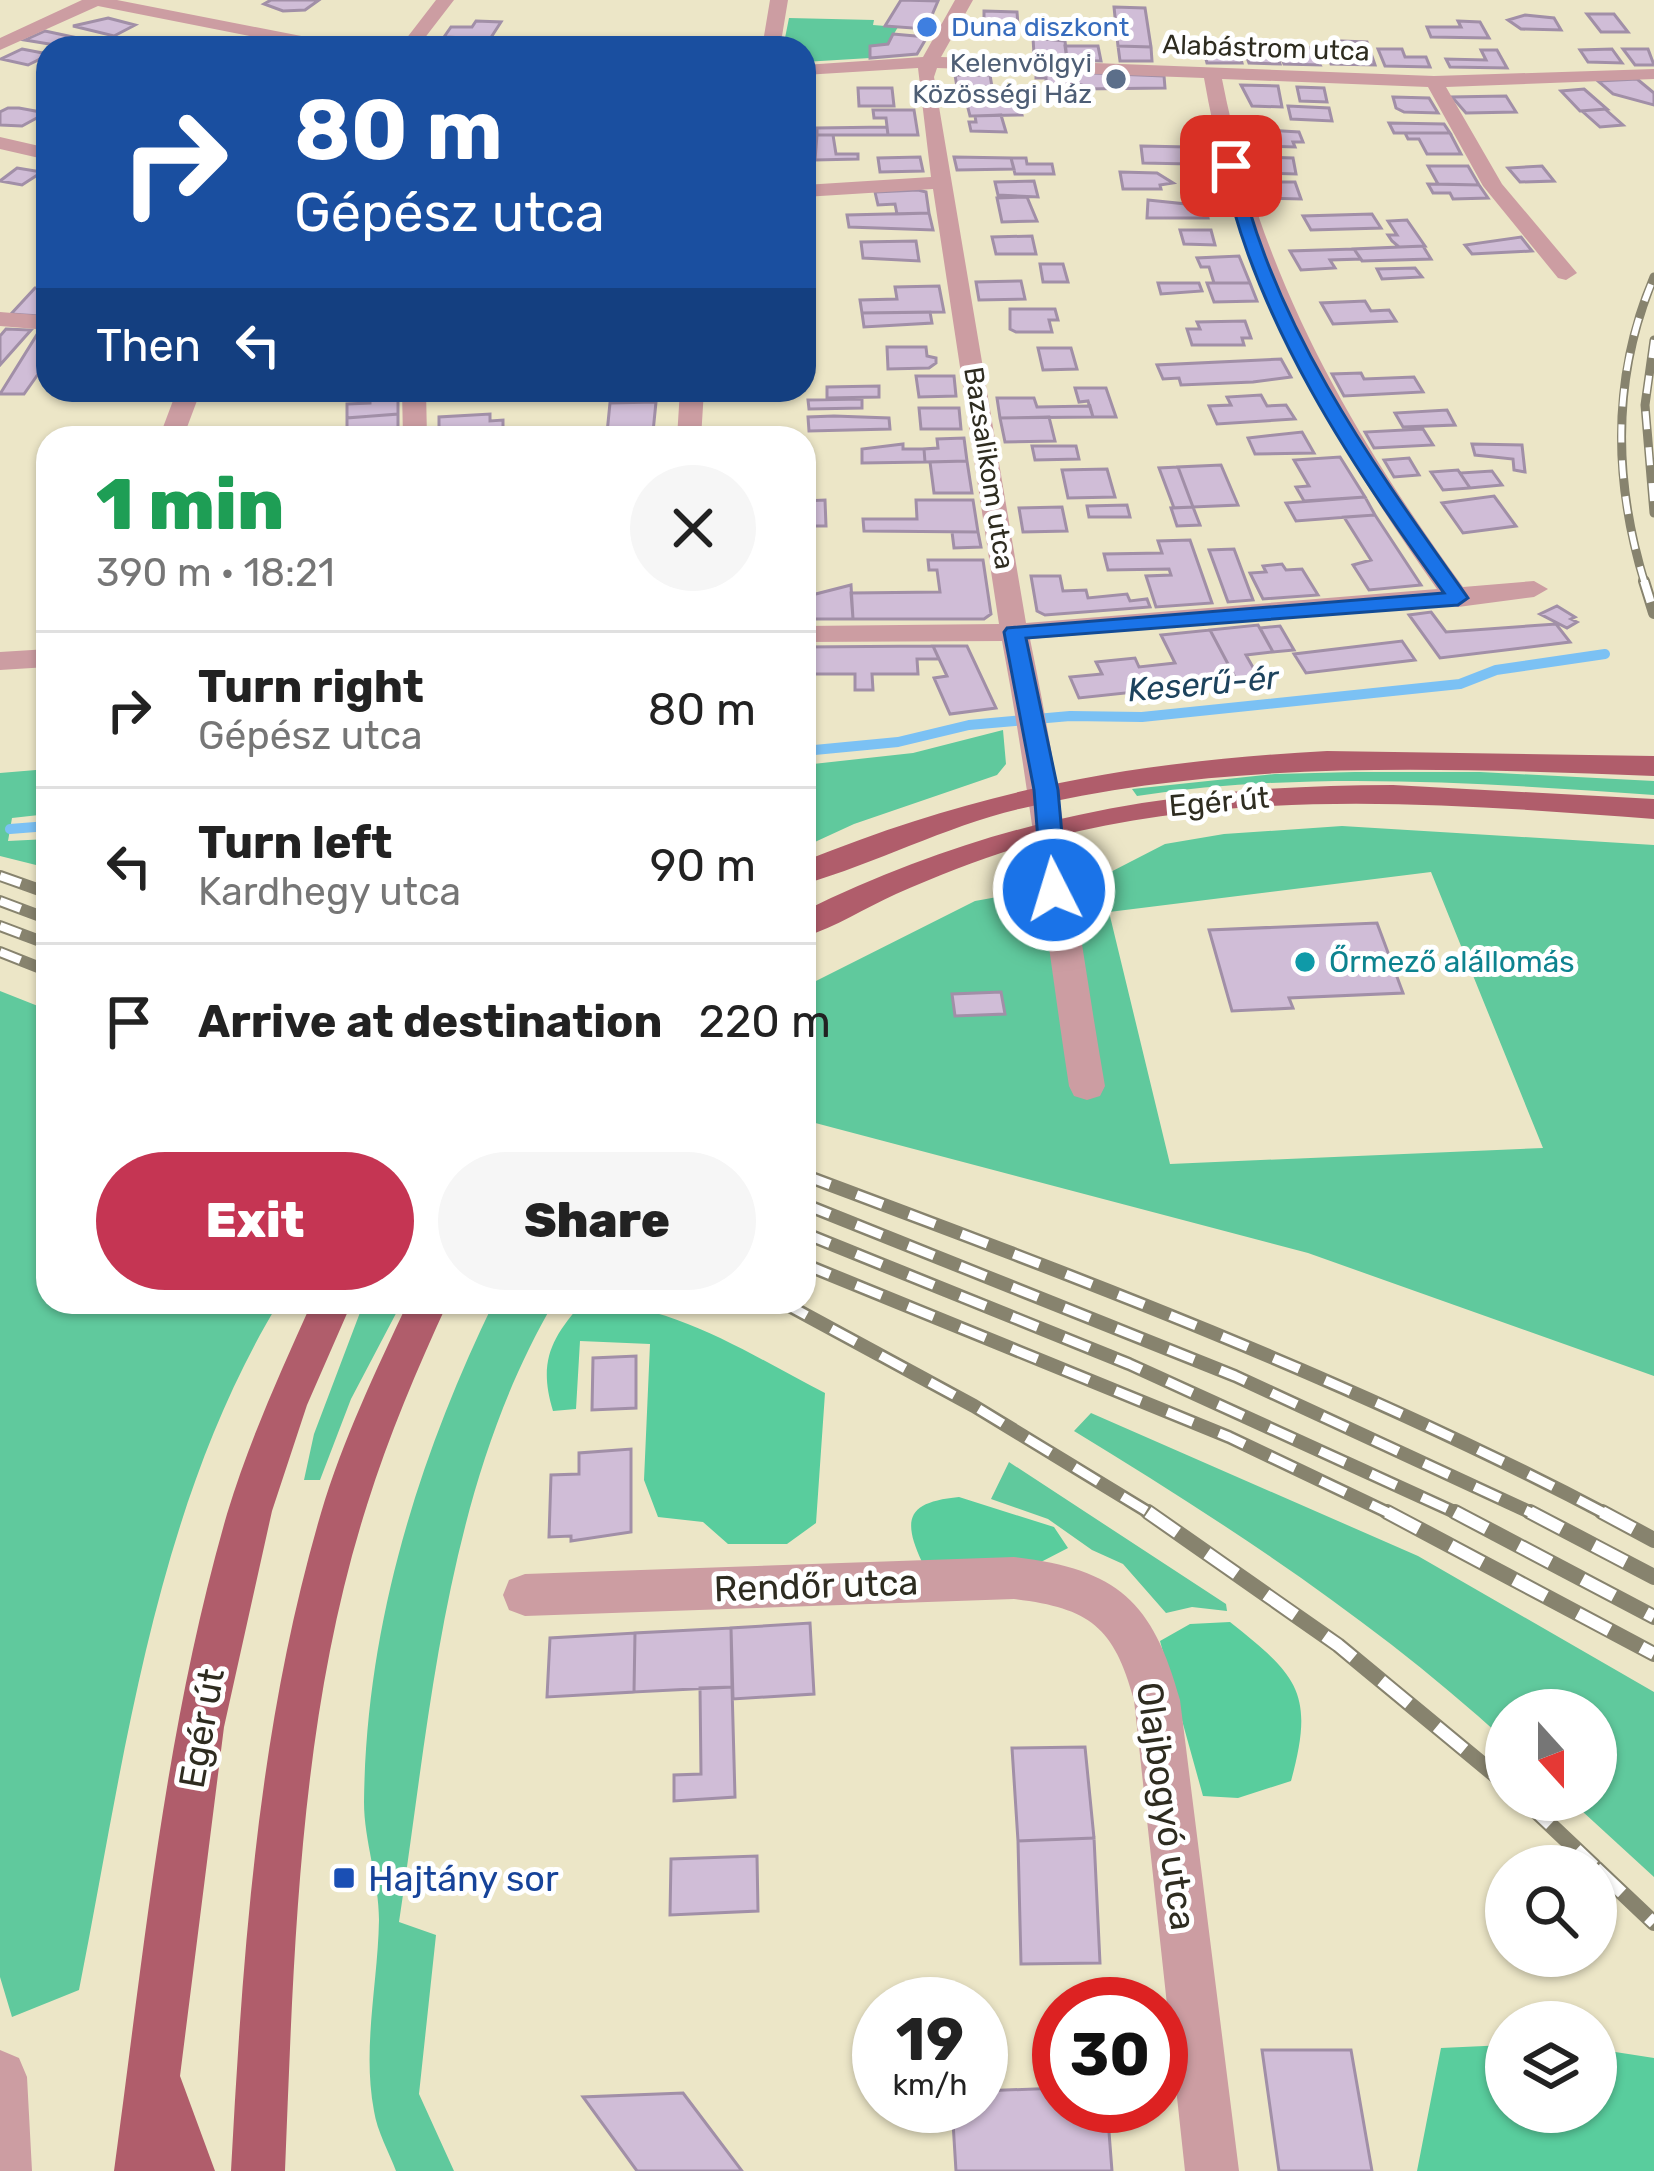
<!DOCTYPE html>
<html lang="en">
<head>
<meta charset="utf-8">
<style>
	body { margin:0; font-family:Rubik,sans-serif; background:#f6f6f6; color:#222; height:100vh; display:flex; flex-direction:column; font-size:45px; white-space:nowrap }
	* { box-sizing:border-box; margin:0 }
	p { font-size:39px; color:#767676 }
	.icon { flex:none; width:66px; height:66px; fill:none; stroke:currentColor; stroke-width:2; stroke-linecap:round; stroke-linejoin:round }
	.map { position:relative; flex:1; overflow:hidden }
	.sheet { position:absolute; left:36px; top:426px; width:780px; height:888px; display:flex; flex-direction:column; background:#fff; border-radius:36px; box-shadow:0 3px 9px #0004 }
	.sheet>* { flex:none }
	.top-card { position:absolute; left:36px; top:36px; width:780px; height:366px; border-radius:36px; box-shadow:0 3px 9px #0004; background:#1a4fa0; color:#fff; overflow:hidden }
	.needle { width:78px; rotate:159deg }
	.tools { position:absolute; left:1485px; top:1689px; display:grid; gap:24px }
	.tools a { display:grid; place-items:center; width:132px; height:132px; border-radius:50%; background:#fff; box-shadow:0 3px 9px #0004; font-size:60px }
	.speed { position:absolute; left:852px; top:1977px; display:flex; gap:24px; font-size:60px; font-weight:700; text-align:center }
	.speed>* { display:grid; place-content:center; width:156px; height:156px; border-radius:50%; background:#fff; box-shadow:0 3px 9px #0004; line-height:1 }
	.speed small { font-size:30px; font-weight:400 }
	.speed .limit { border:18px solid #d22; background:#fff; color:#111 }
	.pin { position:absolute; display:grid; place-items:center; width:102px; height:102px; color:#fff; margin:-51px; border-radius:24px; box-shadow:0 6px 18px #0006 }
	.me { position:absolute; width:132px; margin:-66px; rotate:355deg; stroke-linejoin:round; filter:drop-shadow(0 0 9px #0008) }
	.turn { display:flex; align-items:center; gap:42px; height:252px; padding:0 60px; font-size:54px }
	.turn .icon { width:156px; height:156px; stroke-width:2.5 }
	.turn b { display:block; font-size:84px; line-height:102px }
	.then { display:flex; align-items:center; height:114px; padding:0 60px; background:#0003; gap:24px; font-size:45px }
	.round { display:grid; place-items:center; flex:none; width:126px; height:126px; border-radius:63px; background:#f6f6f6 }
	.headline { display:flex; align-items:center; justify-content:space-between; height:204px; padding:0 60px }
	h1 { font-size:72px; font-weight:800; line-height:90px; color:#1e9e55 }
	.button { display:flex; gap:24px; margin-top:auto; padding:24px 60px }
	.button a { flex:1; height:138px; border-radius:72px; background:#c53553; color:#fff; font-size:48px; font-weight:800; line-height:138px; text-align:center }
	.button a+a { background:#f6f6f6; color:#222 }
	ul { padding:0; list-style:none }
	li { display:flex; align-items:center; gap:36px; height:156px; padding:0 60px; border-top:3px solid #e0e0e0 }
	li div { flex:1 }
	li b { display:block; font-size:45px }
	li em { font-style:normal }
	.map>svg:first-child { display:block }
	.green { fill:#60c99d; fill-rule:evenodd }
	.forest { fill:#59cd9d }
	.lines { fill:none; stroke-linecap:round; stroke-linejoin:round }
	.stream { stroke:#7bc1f4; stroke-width:10 }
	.building { fill:#d0bdd7; stroke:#a18fa7; stroke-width:3 }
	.minor { fill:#cc9da2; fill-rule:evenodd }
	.major { fill:#b05d6b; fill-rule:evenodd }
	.rail-far3-casing { stroke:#87836e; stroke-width:9 }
	.rail-far2-casing { stroke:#87836e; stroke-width:12 }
	.rail-far1-casing { stroke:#87836e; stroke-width:14 }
	.rail-casing { stroke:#87836e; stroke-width:16 }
	.rail-far3 { stroke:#fff; stroke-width:6; stroke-dasharray:18; stroke-linecap:butt }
	.rail-far2 { stroke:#fff; stroke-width:8; stroke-dasharray:22; stroke-linecap:butt }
	.rail-far1 { stroke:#fff; stroke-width:9; stroke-dasharray:28; stroke-linecap:butt }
	.rail { stroke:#fff; stroke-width:12; stroke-dasharray:36; stroke-linecap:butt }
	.route { fill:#1a73e8; stroke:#114b97; stroke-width:3 }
	.shop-dot { fill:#3f7fe0; stroke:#fff; stroke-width:4.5 }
	.service-dot { fill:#5c6f8a; stroke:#fff; stroke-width:4.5 }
	.culture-dot { fill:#0f9aa8; stroke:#fff; stroke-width:4.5 }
	.transit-dot { fill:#1a4fb4; stroke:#fff; stroke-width:4.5 }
	.labels { text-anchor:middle; stroke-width:10; stroke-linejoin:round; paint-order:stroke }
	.far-shop-label { font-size:27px; fill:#366cbe; stroke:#fff; text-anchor:start }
	.far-street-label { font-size:27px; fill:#2e2c20; stroke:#fff }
	.far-service-label { font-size:27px; fill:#4e5e75; stroke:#fff; text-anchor:end }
	.street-label { font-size:30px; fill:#2e2c20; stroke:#fff }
	.culture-label { font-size:30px; fill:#0d838f; stroke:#fff; text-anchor:start }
	.water-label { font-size:33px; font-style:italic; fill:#1d435d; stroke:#fff }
	.near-street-label { font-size:36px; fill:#2e2c20; stroke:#fff }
	.near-transit-label { font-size:36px; fill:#164399; stroke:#fff; text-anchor:start }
</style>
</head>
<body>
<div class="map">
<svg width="1654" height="2171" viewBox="0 0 1654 2171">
	<rect width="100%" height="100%" fill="#ece6c7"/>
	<path class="green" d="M789 18 874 20 873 25 898 27 888 44 870 46V58L804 62V48H783Z
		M1003 730 1006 764 997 775 854 824 804 847V765L913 753Z
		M48 769V814L12 818 8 841 48 839V868L0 856V773Z
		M1355 772H1480L1654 781V795C1481 783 1308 770 1137 796L1132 789 1275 774Z
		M1342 826 1654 845V1376L1308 1253 804 1120V987L975 901 1097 879 1165 844 1224 834ZM1431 872 1543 1148 1170 1164 1109 912Z
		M0 991 48 1010V1302H279C154 1509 125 1757 79 1990L12 2017 0 1977Z
		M364 1302H402L351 1399 320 1480H304L314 1434Z
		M494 1302H554C445 1489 431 1712 399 1922L436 1935 419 2094 454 2171H396C389 2152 377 2131 374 2111 362 2048 378 1983 379 1920 379 1880 364 1841 364 1802 366 1625 418 1459 494 1302Z
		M1091 1413 1418 1556 1654 1692V1877L1570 1800H1596V1710H1506V1741C1375 1621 1225 1523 1074 1431Z
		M1009 1462 1226 1604 1227 1611 1192 1607 1166 1613 1123 1564 1092 1550 1048 1519 991 1499Z"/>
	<path class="forest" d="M583 1302C672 1302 747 1353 825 1393L816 1523 787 1544H728L703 1522 658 1517 644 1480 650 1344 580 1341 576 1409 553 1411C538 1362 551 1338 583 1302Z
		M959 1497 1054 1527 1068 1548 1039 1563 922 1562C901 1517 909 1502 959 1497Z
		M1230 1622C1298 1676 1315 1693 1291 1781L1238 1798 1203 1796 1160 1641 1190 1624Z
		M1506 2045V2112H1596V2049L1654 2058V2171H1417L1441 2048Z"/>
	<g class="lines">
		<path class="stream" d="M804 751 898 742 969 725 1070 716 1142 717 1460 684 1496 670 1605 654
			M10 829 48 826"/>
	</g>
	<path class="building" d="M271 0H319L305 10 283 11 264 4Z
		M901 0 938 1 926 29 885 26Z
		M1114 7 1145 8 1151 47 1118 46Z
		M984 11 1017 12 1018 25H984Z
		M1587 14H1614L1628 32H1601Z
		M1525 15 1554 18 1561 30 1521 29 1508 20Z
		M108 18 135 25 114 36 73 26Z
		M476 21 501 22 490 39 444 37 451 27H472Z
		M1458 21 1480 22 1489 38 1431 37 1427 27H1461Z
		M45 31 78 38 61 46 25 40Z
		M893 34 927 37 917 54 870 58V46L888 44Z
		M1033 38 1065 41 1067 60H1041V54H1034Z
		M1341 41 1367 42 1375 65 1331 64 1327 52H1345Z
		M1065 46H1098L1101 61 1067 60Z
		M1118 46 1151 47 1152 61H1120Z
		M1254 47H1274L1280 64 1249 63 1246 55H1256Z
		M1293 47 1310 48 1320 65 1284 64 1279 51Z
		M22 49 48 54V55L28 65 1 59Z
		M1378 49H1402L1405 57H1426L1430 67 1385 66Z
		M1612 49 1622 63 1588 62 1580 50Z
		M1623 49H1648L1654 65H1635Z
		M1481 50H1497L1507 68 1450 67 1446 59 1486 60Z
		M1204 52H1239L1242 63H1207Z
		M1036 71 1068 72V90L1046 89V78H1036Z
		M1068 72 1164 76 1165 88 1081 89V85L1068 84Z
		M955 75H990L992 87H957Z
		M1637 79 1654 93V105L1613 94 1598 81Z
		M1241 85 1278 86 1282 107 1252 106Z
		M1297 87 1324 88 1327 102 1300 101Z
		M858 88H892L894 106H859Z
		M1584 89 1607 109 1580 111 1561 91Z
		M1017 95 1022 115 970 116 965 96Z
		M1506 96 1516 112 1466 113 1452 97Z
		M1393 97 1429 98 1438 113 1404 112 1396 108Z
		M1288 106 1329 108 1332 121 1291 119Z
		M8 108H19L46 113 22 126 0 125V112Z
		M1605 109 1623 125 1600 127 1582 111Z
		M873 110H914L918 135H888L886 118H874Z
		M1001 115 1006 132 971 131 969 122H976L975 116Z
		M1389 123 1444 124 1450 133H1394Z
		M887 127 888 135H817V128Z
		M1252 129 1299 132 1303 142H1293L1295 147 1257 146Z
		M1405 133H1450L1461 154H1427L1419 139H1408Z
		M817 135H833L836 154H858V159L815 160Z
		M1141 146 1188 147 1190 164 1143 163Z
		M920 157 923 171 880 172 878 158Z
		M954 157 1011 158 1014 169 957 170Z
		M1258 157 1293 158 1296 174 1261 173Z
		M1011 158H1026L1027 164H1052L1054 174H1015Z
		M1428 166H1468L1479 185 1438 184Z
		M1542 166 1554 181 1520 182 1508 168Z
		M17 168 42 172 22 185 0 181Z
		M1120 172 1157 173 1173 183 1160 185 1161 189H1123Z
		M1034 181 1038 197 998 195 995 182Z
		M1254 182H1295L1301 199 1258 198Z
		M1428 184 1479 185 1488 198 1453 199 1450 193H1433Z
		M918 190 926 192 929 213 897 214 895 204 878 205 875 192Z
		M1027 197 1037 221 1002 222 997 198Z
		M1148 200 1205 206 1208 218H1147Z
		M929 213 933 230 849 227 847 215Z
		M1372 214 1381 228 1311 230 1303 216Z
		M1407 220 1425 246 1399 247 1392 241 1388 235H1397L1388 221Z
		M1180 230H1211L1215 245 1184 244Z
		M1032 236 1036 254H996L992 237Z
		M1521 237 1532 251 1472 254 1465 245Z
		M916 241 919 261 863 258 861 242Z
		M1423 246 1431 259 1362 261 1354 249Z
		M1354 249 1361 259 1330 260 1335 268 1301 270 1290 251Z
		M1239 256 1250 283H1214L1209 267H1201L1197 258Z
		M1040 264H1063L1068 282H1043Z
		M1415 268 1422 277 1382 279 1377 269Z
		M1021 281 1025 299 979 300 976 282Z
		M1158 283H1199L1202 291 1161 294Z
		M1207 283H1250L1257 301 1214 302Z
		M939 286 944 312 862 313 860 300 897 299 895 287Z
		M35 288H48V305L39 316 11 314Z
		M1365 301 1371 311 1389 310 1396 321 1333 324 1321 303Z
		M1010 309H1055L1058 320H1049L1052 332H1016L1010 329Z
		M930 312 932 323 864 327 862 313Z
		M1245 321 1251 338H1242L1244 345H1192L1187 329H1200L1197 322Z
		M6 329 31 330 0 365V336Z
		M48 332V360L24 394H0L38 333Z
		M887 347H926L927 356 936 358V363L929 368 888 369Z
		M1038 348H1071L1077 369 1043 370Z
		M1281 359 1291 377 1253 382 1181 385 1179 378 1163 379 1157 365Z
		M1361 373 1364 379 1414 377 1423 392 1344 396 1332 374Z
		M916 376H954L956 396 919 397Z
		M879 386V397L827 398V387Z
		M1075 388H1106L1116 417H1093L1088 401 1079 402Z
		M398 390V414L347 418V404L370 403V393Z
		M437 390H532V393L437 400Z
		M727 390H788V399H728Z
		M1261 395 1267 406 1286 405 1295 419 1217 424 1209 406 1231 405 1227 397Z
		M997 398H1034L1037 407 1090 406 1093 417 1000 418Z
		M862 399V408L809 409 808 400Z
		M656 402 653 432 607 433 610 403Z
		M919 408H959L961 429H921Z
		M1447 410 1455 425 1403 427 1395 413Z
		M398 414V438H347V418Z
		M490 414V421L503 420V431L490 432V438H439V417Z
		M834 416 889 418 890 429 809 431 808 417Z
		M1049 417 1055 441 1005 442 1000 418Z
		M1423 429 1433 445 1374 448 1365 432Z
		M1302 432 1314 453 1255 454 1248 438Z
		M964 438 967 461 925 462 924 449 938 448 937 439Z
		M903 444V449H924L925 462 862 463V449Z
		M1472 444 1522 445 1525 472 1514 470 1513 459 1475 455Z
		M1032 446H1076L1079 459 1035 460Z
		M1340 457 1365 497 1304 501 1296 487 1309 486 1294 460Z
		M1409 458 1419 475 1394 477 1384 460Z
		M967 461 972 493H934L930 462Z
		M1221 465 1238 505 1193 507 1178 467Z
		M1178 467 1193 507 1174 508 1159 468Z
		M1107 469 1115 497 1068 498 1062 470Z
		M1458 470 1470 488 1443 490 1431 472Z
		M1492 471 1502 485 1470 488 1460 473Z
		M1494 496 1516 526 1463 533 1442 503Z
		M1365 497 1375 515 1296 521 1286 503Z
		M825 500 826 526H804V501Z
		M916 500H973L978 532 864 531 863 519H917Z
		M1127 505 1130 517H1089L1087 506Z
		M1062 507 1067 531 1023 532 1019 508Z
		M1193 507 1200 525 1177 526 1171 508Z
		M1375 515 1421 585 1369 590 1353 565 1371 560 1344 517Z
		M952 532H978L981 547 954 548Z
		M1190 540 1212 603 1156 607 1146 576 1171 575 1169 569 1108 570 1104 554 1162 553 1158 541Z
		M1234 549 1253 600 1228 602 1209 550Z
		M928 560H983L991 614 984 619H853L851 593 940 592 937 570H929Z
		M1282 564 1286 570 1302 569 1318 595 1263 599 1250 573 1266 572 1263 566Z
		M1031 576H1060L1063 591 1086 590 1088 598 1127 594 1130 601 1147 599 1150 607 1045 615 1037 611Z
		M851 585 853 619H804V597Z
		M1557 606 1575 617 1571 619 1577 622 1567 628 1540 614Z
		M1431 612 1446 632 1556 624 1570 642 1440 658 1409 615Z
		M1258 625 1273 652 1246 655 1259 678 1237 681 1210 630Z
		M1280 626 1294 650 1273 652 1260 628Z
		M1210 630 1237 681 1079 698 1070 677 1102 674 1096 662 1135 658 1139 667 1175 663 1161 635Z
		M1402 641 1415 660 1306 673 1294 654Z
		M933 646H967L996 708 950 714 934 678 947 676Z
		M933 646 939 659H917L918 674H872L873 690H855V674H804V647Z
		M1377 923 1403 993 1289 998 1293 1008 1232 1011 1209 930Z
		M1001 992 1005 1014 955 1016 952 994Z
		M636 1356V1408L592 1410 593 1358Z
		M631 1449V1532L571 1541V1536L549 1537 551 1475 579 1474V1453Z
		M810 1623 814 1694 733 1699 731 1628Z
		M731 1628 732 1687 634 1692 635 1633Z
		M635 1633 634 1692 547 1697 550 1638Z
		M732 1687 735 1797 674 1801V1775L701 1774 700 1688Z
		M1085 1747 1094 1838 1018 1841 1012 1748Z
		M1094 1838 1100 1963 1021 1964 1018 1841Z
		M757 1856 758 1911 670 1915 671 1859Z
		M1262 2050H1351L1372 2171H1279Z
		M1059 2088V2106H1107L1112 2171H956L952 2106H981V2091Z
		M683 2093 742 2171H637L583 2097Z"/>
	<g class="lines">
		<path class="minor" d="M117 0 337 43 346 48H310L98 6 0 50V38L82 0Z
			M436 0H454L417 48H399Z
			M770 0H788L780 48H762Z
			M955 0H973L941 57 1434 76 1654 69V79L1446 87 1502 184 1577 273 1566 280 1558 278 1483 186 1428 87 1222 79C1260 275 1347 427 1463 587L1534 581 1548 589 1534 597 1458 607 1448 604 1030 639C1061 787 1079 937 1105 1086L1100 1096 1087 1100 1074 1096 1069 1086C1046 937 1030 788 1002 641L804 642V626L999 624 933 189 804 197V185L931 177 918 68 804 75V65L923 57ZM937 68 1204 78C1238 275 1323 428 1437 589L1026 623 934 77Z
			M0 137 48 148V160L0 149Z
			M0 312 48 316V330L0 326Z
			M177 390H201L183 438H159Z
			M402 390H426L427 438H403Z
			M680 390H704L701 438H677Z
			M48 649V667L0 670V652Z
			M1014 1557C1117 1569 1153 1601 1180 1700L1239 2171H1185L1134 1700C1114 1626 1089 1608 1014 1599L525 1616 509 1610 503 1595 509 1580 525 1574Z
			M0 2050 19 2058 27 2077 32 2171H0Z"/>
		<path class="major" d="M1327 751 1654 756V776C1442 768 1227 759 1019 809 944 827 877 863 804 884V861C986 788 1132 762 1327 751Z
			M1393 785 1654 799V819C1455 804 1247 787 1051 838 998 852 946 872 896 894 865 908 836 927 804 937V911C997 816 1179 785 1393 785Z
			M312 1302H352L307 1405 272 1511 224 1727 180 2076 215 2171H114C144 1951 165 1728 227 1514 249 1441 281 1371 312 1302Z
			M408 1302H448C417 1369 389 1435 367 1505 299 1718 294 1949 285 2171H231C243 1949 258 1727 321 1513 343 1439 376 1371 408 1302Z"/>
		<defs>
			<path id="rail-far3" d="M1654 340 1645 405 1654 513
				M1645 584C1613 480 1611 378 1654 277"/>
			<path id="rail-far2" d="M1644 581 1654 613
				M0 876 48 893
				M0 901 48 919
				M0 926 48 944
				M0 952 48 971"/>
			<path id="rail-far1" d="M804 1175C1077 1277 1350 1379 1608 1515
				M804 1204 1235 1376 1536 1515
				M804 1233 1129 1364 1461 1515
				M804 1264 1229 1437 1393 1515
				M782 1302 974 1406 1153 1515"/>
			<path id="rail" d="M1148 1512 1338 1645 1506 1784
				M1387 1512 1654 1654
				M1455 1512 1654 1617
				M1530 1512 1654 1577
				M1602 1512 1654 1540
				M1524 1800 1594 1866
				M1596 1868 1654 1923"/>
		</defs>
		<use href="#rail-far3" class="rail-far3-casing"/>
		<use href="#rail-far2" class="rail-far2-casing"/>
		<use href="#rail-far1" class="rail-far1-casing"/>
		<use href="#rail" class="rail-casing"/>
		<use href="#rail-far3" class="rail-far3"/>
		<use href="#rail-far2" class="rail-far2"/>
		<use href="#rail-far1" class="rail-far1"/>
		<use href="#rail" class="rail"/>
	</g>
	<path class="route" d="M1231 162 1238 166C1273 327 1375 467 1468 598L1458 605 1026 638 1058 790 1067 890 1054 899 1042 890 1034 790 1004 632 1007 628 1444 593C1353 469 1254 319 1223 166Z"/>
	<circle class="shop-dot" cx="927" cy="27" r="12"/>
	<circle class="service-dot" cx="1116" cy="79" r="12"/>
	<circle class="culture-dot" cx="1305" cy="962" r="12"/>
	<rect class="transit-dot" x="332" y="1866" width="24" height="24" rx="6"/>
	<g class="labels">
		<g class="far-shop-label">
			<text x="951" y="36">Duna diszkont</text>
		</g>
		<g class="far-street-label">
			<text transform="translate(1266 48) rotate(2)" y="9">Alabástrom utca</text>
			<text transform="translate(989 468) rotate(81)" y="9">Bazsalikom utca</text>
		</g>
		<g class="far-service-label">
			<text x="1092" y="72">Kelenvölgyi<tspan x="1092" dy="31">Közösségi Ház</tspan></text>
		</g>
		<g class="street-label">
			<text transform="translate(1219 802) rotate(-5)" y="10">Egér út</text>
		</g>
		<g class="culture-label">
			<text x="1329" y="972">Őrmező alállomás</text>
		</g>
		<g class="water-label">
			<text transform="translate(1203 683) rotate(-5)" y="12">Keserű-ér</text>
		</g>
		<g class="near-street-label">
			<text transform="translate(816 1585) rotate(-2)" y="13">Rendőr utca</text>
			<text transform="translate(201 1728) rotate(-80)" y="13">Egér út</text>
			<text transform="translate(1167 1806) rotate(82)" y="13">Olajbogyó utca</text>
		</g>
		<g class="near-transit-label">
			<text x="368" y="1891">Hajtány sor</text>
		</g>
	</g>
</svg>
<div class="tools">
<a><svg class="needle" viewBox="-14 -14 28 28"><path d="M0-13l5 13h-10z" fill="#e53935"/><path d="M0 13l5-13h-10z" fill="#767676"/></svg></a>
<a><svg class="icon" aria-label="search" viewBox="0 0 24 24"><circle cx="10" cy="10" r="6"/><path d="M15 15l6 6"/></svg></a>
<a><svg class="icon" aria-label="layers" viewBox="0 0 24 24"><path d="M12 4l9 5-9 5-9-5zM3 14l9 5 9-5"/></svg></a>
</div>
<div class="speed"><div>19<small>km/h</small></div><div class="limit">30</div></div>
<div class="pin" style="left:1231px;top:166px;background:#d93025"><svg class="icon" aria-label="arrive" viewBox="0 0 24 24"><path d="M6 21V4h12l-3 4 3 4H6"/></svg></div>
<svg class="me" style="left:1054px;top:890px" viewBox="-20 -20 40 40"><circle r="17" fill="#1a73e8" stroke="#fff" stroke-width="3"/><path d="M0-11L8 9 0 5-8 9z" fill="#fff"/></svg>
<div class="top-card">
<div class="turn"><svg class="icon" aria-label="right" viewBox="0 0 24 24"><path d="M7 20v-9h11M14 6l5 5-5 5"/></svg><div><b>80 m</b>Gépész utca</div></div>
<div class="then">Then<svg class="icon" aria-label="left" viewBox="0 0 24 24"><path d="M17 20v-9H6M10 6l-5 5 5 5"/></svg></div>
</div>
<section class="sheet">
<div class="headline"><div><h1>1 min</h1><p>390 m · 18:21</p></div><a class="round"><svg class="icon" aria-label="close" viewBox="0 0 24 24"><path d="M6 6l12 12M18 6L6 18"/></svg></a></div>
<ul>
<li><svg class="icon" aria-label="right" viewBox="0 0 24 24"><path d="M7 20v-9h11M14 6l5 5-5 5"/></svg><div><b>Turn right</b><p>Gépész utca</p></div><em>80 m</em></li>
<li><svg class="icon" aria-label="left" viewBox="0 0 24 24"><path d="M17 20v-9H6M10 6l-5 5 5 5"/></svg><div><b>Turn left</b><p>Kardhegy utca</p></div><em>90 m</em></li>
<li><svg class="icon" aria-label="arrive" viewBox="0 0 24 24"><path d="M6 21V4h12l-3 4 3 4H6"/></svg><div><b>Arrive at destination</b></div><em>220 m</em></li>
</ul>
<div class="button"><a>Exit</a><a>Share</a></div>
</section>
</div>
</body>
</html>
